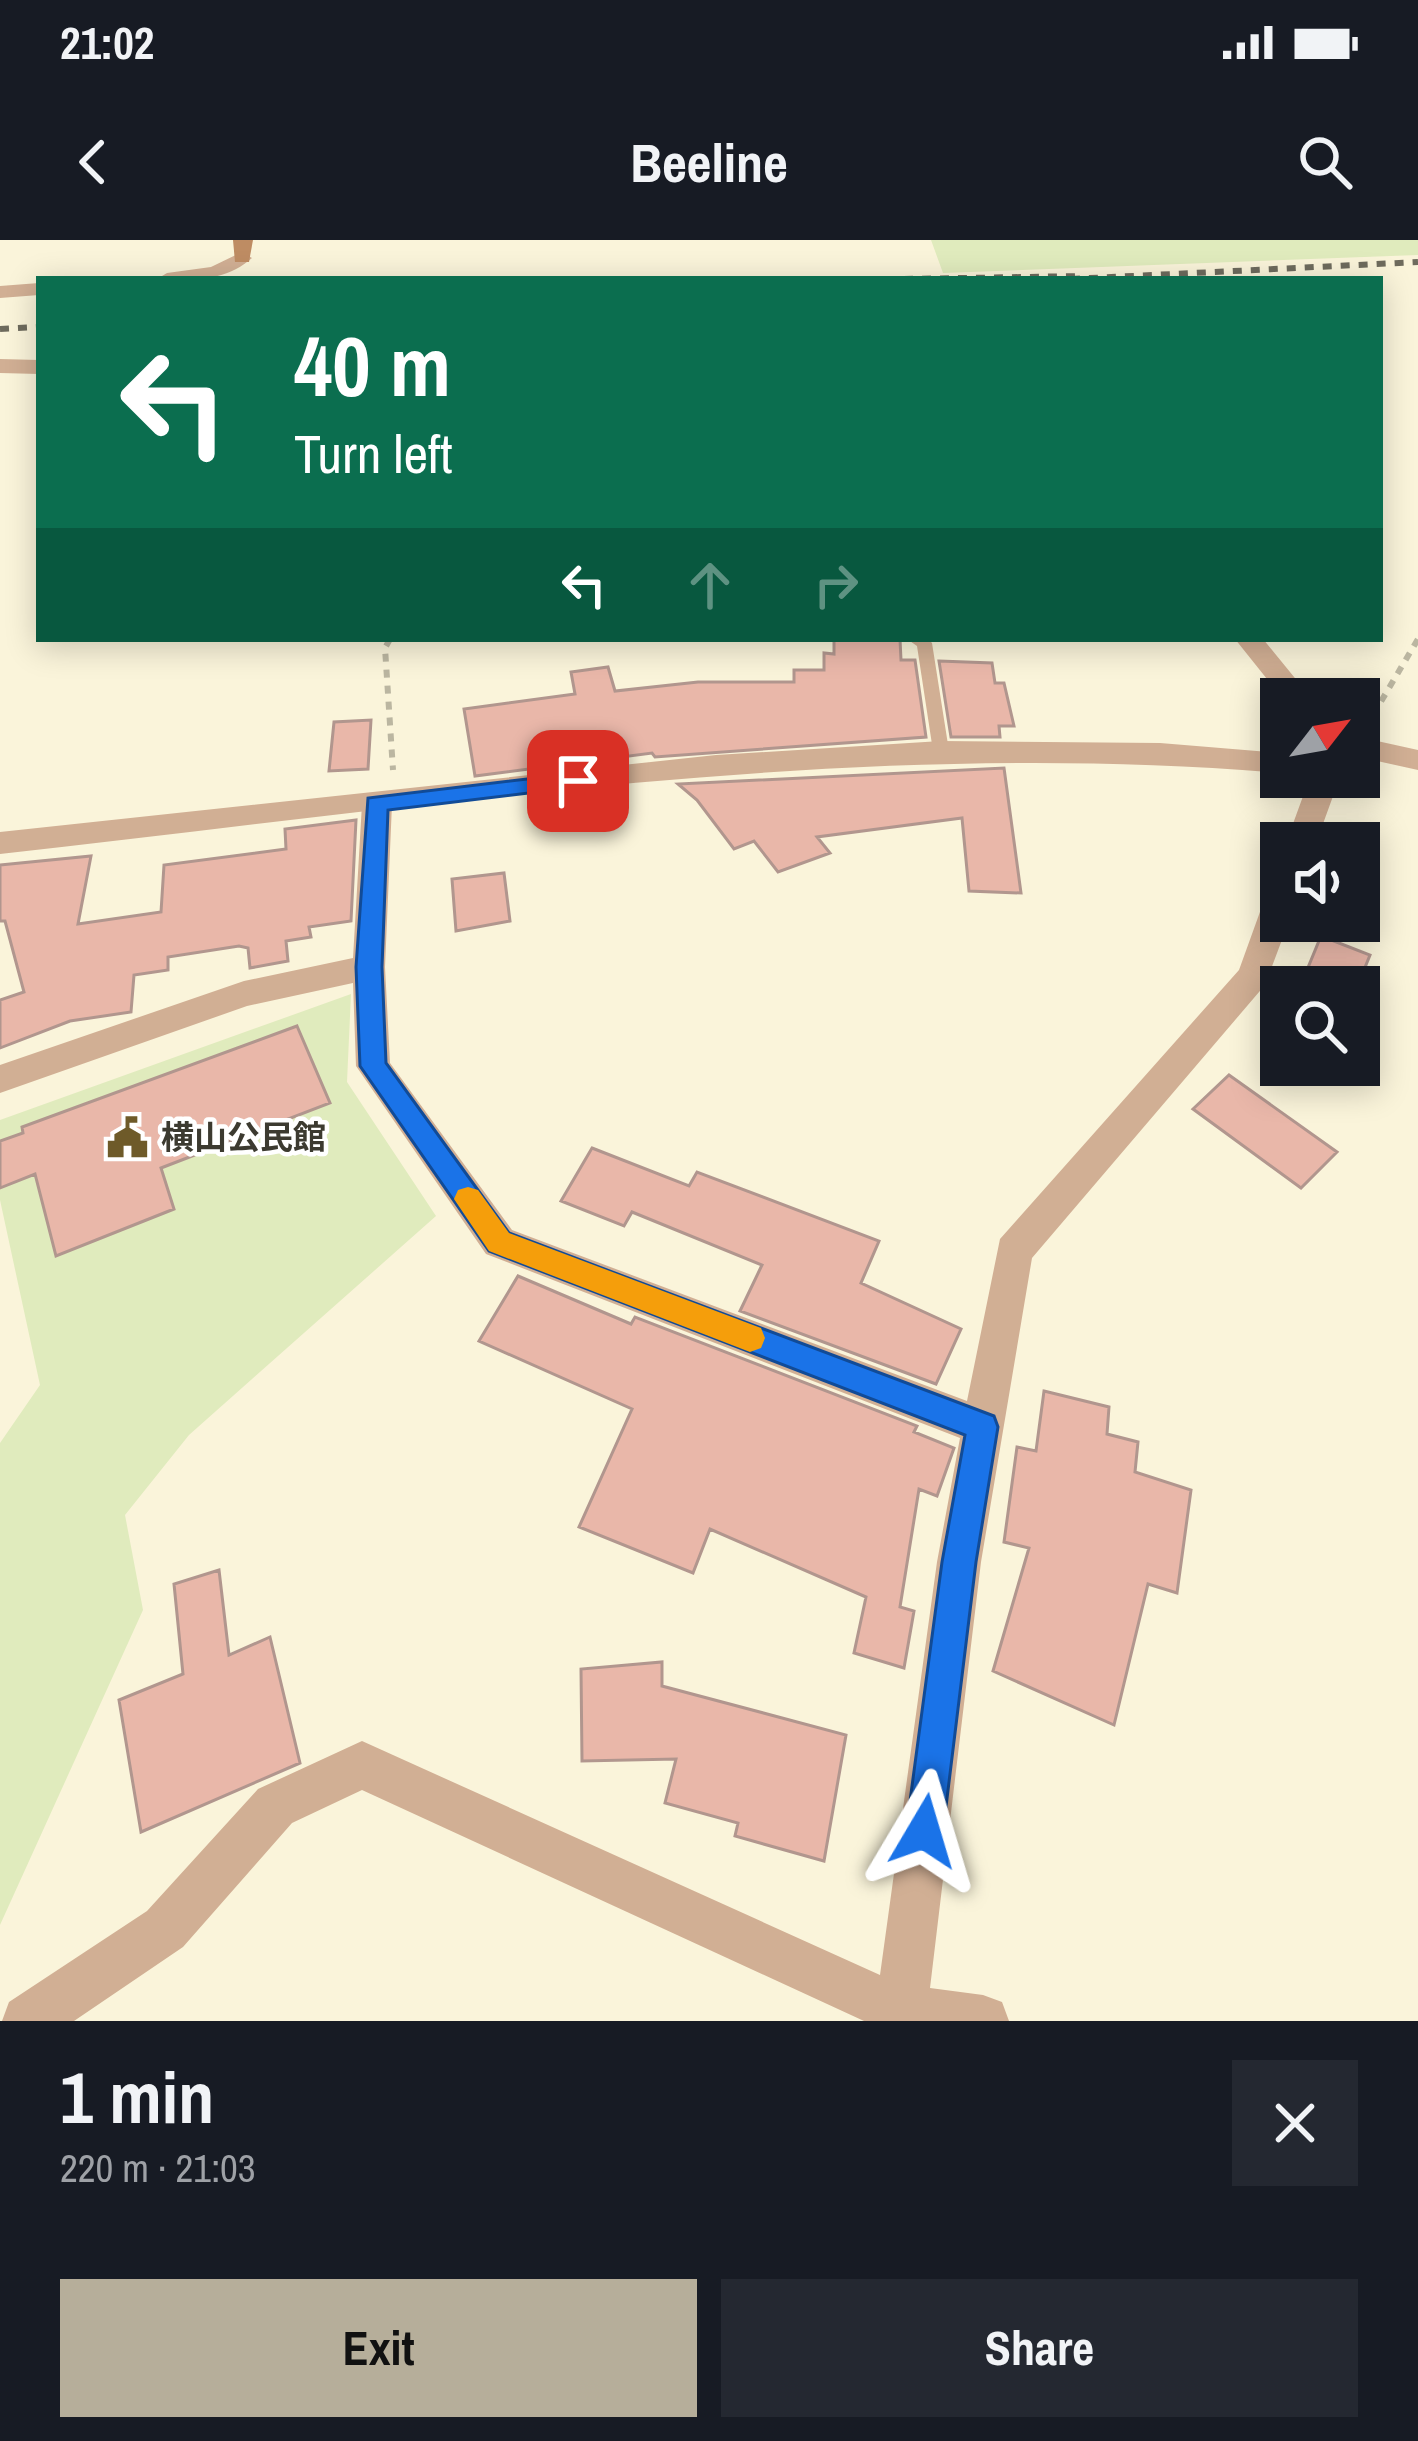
<!DOCTYPE html>
<html lang="en">
<head>
<meta charset="utf-8">
<style>
	body { margin:0; font-family:"Archivo Narrow","Noto Sans JP",sans-serif; background:#242831; color:#f1f3f6; height:100vh; display:flex; flex-direction:column; font-size:45px; white-space:nowrap }
	* { box-sizing:border-box; margin:0 }
	p { font-size:39px; color:#9ea1a6 }
	.icon { flex:none; width:66px; height:66px; fill:none; stroke:currentColor; stroke-width:2; stroke-linecap:round; stroke-linejoin:round }
	.map { position:relative; height:1781px; overflow:hidden }
	.drawer { display:flex; flex-direction:column; background:#171b24; flex:1 }
	.drawer>* { flex:none }
	.guide { position:absolute; left:36px; top:36px; width:1347px; height:366px; border-radius:0px; box-shadow:0 6px 30px #0003; background:#0b6e4f; color:#fff; overflow:hidden }
	.needle { width:78px; rotate:59deg }
	.fabs { position:absolute; left:1260px; top:438px; display:grid; gap:24px }
	.fabs a { display:grid; place-items:center; width:120px; height:120px; border-radius:0px; background:#171b24; box-shadow:0 6px 30px #0003; font-size:60px }
	.pin { position:absolute; display:grid; place-items:center; width:102px; height:102px; color:#fff; margin:-51px; border-radius:24px; box-shadow:0 6px 18px #0006 }
	.me { position:absolute; width:132px; margin:-66px; rotate:7deg; stroke-linejoin:round; filter:drop-shadow(0 0 9px #0008) }
	.turn { display:flex; align-items:center; gap:42px; height:252px; padding:0 60px; font-size:54px }
	.turn .icon { width:156px; height:156px; stroke-width:2.5 }
	.turn b { display:block; font-size:84px; line-height:102px }
	.lanes { display:flex; align-items:center; height:114px; padding:0 60px; background:#0003; justify-content:center; gap:60px; direction:ltr }
	.lanes .off { opacity:.35 }
	.round { display:grid; place-items:center; flex:none; width:126px; height:126px; border-radius:0px; background:#242831 }
	.head { display:flex; align-items:center; justify-content:space-between; height:204px; padding:0 60px }
	h1 { font-size:72px; font-weight:700; line-height:90px }
	.primary-button { display:flex; gap:24px; margin-top:auto; padding:24px 60px }
	.primary-button a { flex:1; height:138px; border-radius:0px; background:#b6ae9a; color:#111; font-size:48px; font-weight:700; line-height:138px; text-align:center }
	.primary-button a+a { background:#242831; color:#f1f3f6 }
	.status { display:flex; justify-content:space-between; align-items:center; height:84px; padding:0 60px; background:#171b24; direction:ltr }
	.status svg { height:33px; fill:currentColor }
	header { display:flex; justify-content:space-between; align-items:center; height:156px; padding:0 60px; background:#171b24; font-size:54px; font-weight:700 }
	.map>svg:first-child { display:block }
	.green { fill:#e0ebbd }
	.building { fill:#e9b7a9; stroke:#b1968e; stroke-width:3 }
	.lines { fill:none; stroke-linecap:round; stroke-linejoin:round }
	.path { stroke:#bbb6a1; stroke-width:6; stroke-dasharray:8 8; stroke-linecap:butt }
	.service { fill:#d1af94; fill-rule:evenodd }
	.minor { fill:#d1af94; fill-rule:evenodd }
	.tertiary { fill:#d1af94; fill-rule:evenodd }
	.secondary { fill:#be8c63; fill-rule:evenodd }
	.rail { stroke:#6e6b5d; stroke-width:6; stroke-dasharray:9 9; stroke-linecap:butt }
	.route { fill:#1a73e8; stroke:#114b97; stroke-width:3 }
	.slow { fill:#f59e0b }
	.labels { text-anchor:middle; stroke-width:9; stroke-linejoin:round; paint-order:stroke }
	.poi-label { font-size:33px; font-weight:bold; fill:#3c3a30; stroke:#fff; text-anchor:start }
</style>
</head>
<body>
<div class="status"><b>21:02</b><svg viewBox="0 0 49 12"><path d="M0 12V9h3v3zM5 12V6h3v6zM10 12V3h3v9zM15 12V0h3v12zM26 1h20v11H26zM47 4h2v5h-2z"/></svg></div>
<header><svg class="icon" aria-label="back" viewBox="0 0 24 24"><path d="M15 5l-7 7 7 7"/></svg>Beeline<svg class="icon" aria-label="search" viewBox="0 0 24 24"><circle cx="10" cy="10" r="6"/><path d="M15 15l6 6"/></svg></header>
<div class="map">
<svg width="1418" height="1781" viewBox="0 0 1418 1781">
	<rect width="100%" height="100%" fill="#faf4da"/>
	<path class="green" d="M931 0H1418V15L943 33Z
		M351 754 347 842 436 976 189 1195 125 1275 143 1370 0 1685V1203L40 1145 0 960V880Z"/>
	<path class="building" d="M834 399H900L901 420H915L926 497 655 517 652 513 475 536 464 469 575 454 571 432 608 427 615 451 698 442H794V430H824V413L834 414Z
		M939 421 992 423 995 443H1004L1014 486H999L1000 497H951Z
		M371 480 368 529 329 531 334 482Z
		M1004 528 1021 653 969 651 962 578 817 597 830 613 778 632 754 601 734 609 697 560 678 544Z
		M356 580 351 681 309 687 311 697 286 701 288 721 250 728 248 708 239 706 168 717V730L134 735 131 772 70 781 0 808V760L24 752 5 681H0V625L91 616 78 684 161 672 164 625 286 609 285 589Z
		M504 633 510 681 456 691 452 639Z
		M1321 696 1370 715 1357 747H1300Z
		M297 786 330 863 161 928 174 969 56 1016 35 934 0 948V901L23 893 22 887Z
		M1229 835 1337 912 1301 948 1193 869Z
		M592 908 689 946 697 932 879 1001 861 1043 961 1089 936 1144 740 1071 762 1025 632 972 624 986 561 961Z
		M518 1036 631 1084 635 1077 917 1186 914 1192 954 1208 937 1256 919 1249 900 1367 914 1371 904 1428 854 1413 866 1357 710 1289 693 1333 579 1287 632 1169 479 1101Z
		M1044 1151 1109 1167 1107 1194 1138 1202 1135 1232 1191 1250 1177 1353 1148 1344 1114 1485 993 1431 1029 1308 1004 1302 1017 1207 1036 1211Z
		M219 1330 229 1415 270 1397 300 1523 141 1592 119 1460 183 1434 174 1344Z
		M662 1422V1446L846 1495 824 1621 735 1596 738 1583 665 1563 676 1519 582 1521 581 1429Z"/>
	<g class="lines">
		<path class="path" d="M390 399 385 408 393 530
			M1373 475 1418 399"/>
		<path class="service" d="M907 399H928L932 403 949 511 947 515H935L933 511 917 406Z"/>
		<path class="minor" d="M0 119 39 120V134L0 133Z
			M1235 399H1263L1312 459H1283Z
			M1359 497 1418 510V530L1359 517Z
			M1310 537H1340L1316 603H1286Z
			M377 554 392 564 385 727 390 823 512 990 967 1161 1000 999 1239 730 1265 658 1270 650 1281 646V681H1289L1265 745 1032 1018 981 1322 930 1748 983 1755 1002 1762 1009 1781H864L362 1550 292 1583 183 1707 74 1781H2L9 1762 147 1671 258 1549 362 1501 880 1735 937 1322 960 1198 486 1014 356 826 353 743 247 766 0 853V825L244 741 353 718 362 564Z"/>
		<path class="tertiary" d="M242 12 252 18C224 43 192 39 157 39L167 33 211 27Z
			M39 43V55L0 58V46Z
			M941 501 1160 503 1281 513V533C853 497 425 567 0 614V592L716 515Z"/>
		<path class="secondary" d="M233 0H253L249 22H235Z"/>
		<path class="rail" d="M904 39 1084 36
			M1071 39 1418 22
			M0 89 39 87"/>
	</g>
	<path class="route" d="M578 533 590 541 586 546 388 570 382 727 386 823 509 993 994 1176 998 1187 976 1322 943 1591 937 1604 924 1609 911 1604 906 1591 942 1322 965 1195 489 1011 360 826 356 727 368 558Z"/>
	<path class="slow" d="M468 947 478 950 509 993 761 1088 765 1098 761 1108 750 1112 489 1011 454 959 458 950Z"/>
	<defs>
		<symbol id="civic-bare" viewBox="-9 -9 18 18"><path d="M-.6-6.5H3V-4.5H.6V-3L4-1V1h2V6H-6V1h2V-1L-.6-3ZM-1.2 2.5V6h2.4V2.5Z" fill="#6e5a29" stroke="#fff" stroke-width="2.5" paint-order="stroke"/></symbol>
	</defs>
	<g fill-rule="evenodd">
		<use href="#civic-bare" x="98" y="868" width="59" height="59"/>
	</g>
	<g class="labels">
		<g class="poi-label">
			<text x="161" y="909">横山公民館</text>
		</g>
	</g>
</svg>
<div class="fabs">
<a><svg class="needle" viewBox="-14 -14 28 28"><path d="M0-13l5 13h-10z" fill="#e53935"/><path d="M0 13l5-13h-10z" fill="#9ea1a6"/></svg></a>
<a><svg class="icon" aria-label="sound" viewBox="0 0 24 24"><path d="M4 9h4l5-4v14l-5-4H4zM17 9q2 3 0 6"/></svg></a>
<a><svg class="icon" aria-label="search" viewBox="0 0 24 24"><circle cx="10" cy="10" r="6"/><path d="M15 15l6 6"/></svg></a>
</div>
<div class="pin" style="left:578px;top:541px;background:#d93025"><svg class="icon" aria-label="arrive" viewBox="0 0 24 24"><path d="M6 21V4h12l-3 4 3 4H6"/></svg></div>
<svg class="me" style="left:924px;top:1591px" viewBox="-20 -20 40 40"><path d="M0-17L14 15 0 8-14 15z" fill="#1a73e8" stroke="#fff" stroke-width="4"/></svg>
<div class="guide">
<div class="turn"><svg class="icon" aria-label="left" viewBox="0 0 24 24"><path d="M17 20v-9H6M10 6l-5 5 5 5"/></svg><div><b>40 m</b>Turn left</div></div>
<div class="lanes"><svg class="icon" aria-label="left" viewBox="0 0 24 24"><path d="M17 20v-9H6M10 6l-5 5 5 5"/></svg><svg class="icon off" aria-label="ahead" viewBox="0 0 24 24"><path d="M12 20V5M6 11l6-6 6 6"/></svg><svg class="icon off" aria-label="right" viewBox="0 0 24 24"><path d="M7 20v-9h11M14 6l5 5-5 5"/></svg></div>
</div>
</div>
<section class="drawer">
<div class="head"><div><h1>1 min</h1><p>220 m · 21:03</p></div><a class="round"><svg class="icon" aria-label="close" viewBox="0 0 24 24"><path d="M6 6l12 12M18 6L6 18"/></svg></a></div>
<div class="primary-button"><a>Exit</a><a>Share</a></div>
</section>
</body>
</html>
